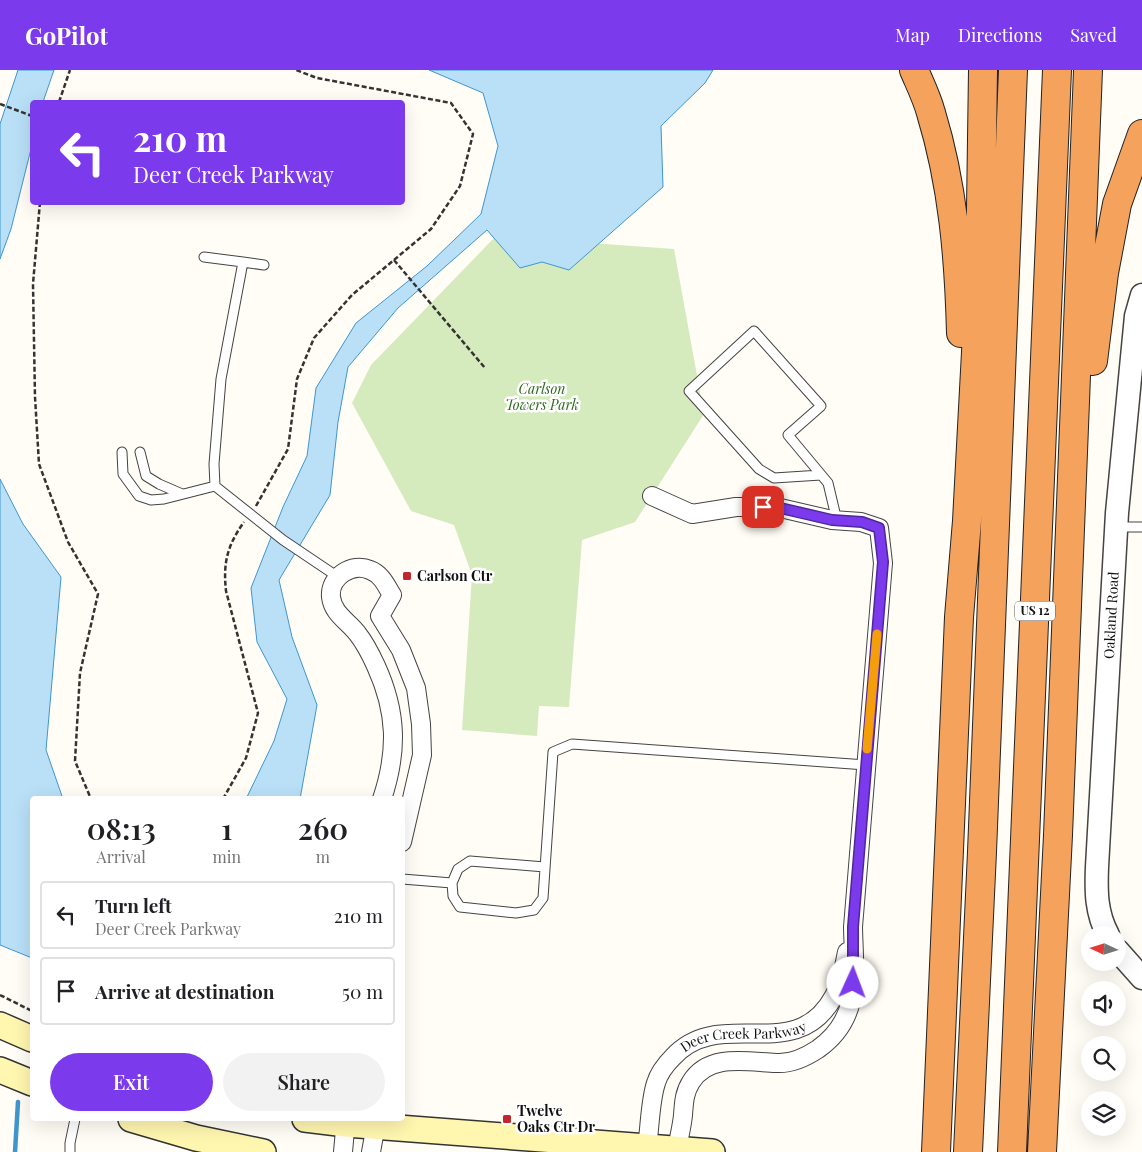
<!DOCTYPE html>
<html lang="en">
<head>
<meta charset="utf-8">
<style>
	body { margin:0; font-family:"Playfair Display",serif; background:#f2f2f2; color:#202124; height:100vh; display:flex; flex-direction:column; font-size:19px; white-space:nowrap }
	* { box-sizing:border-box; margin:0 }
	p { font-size:16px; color:#757577 }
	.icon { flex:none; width:28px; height:28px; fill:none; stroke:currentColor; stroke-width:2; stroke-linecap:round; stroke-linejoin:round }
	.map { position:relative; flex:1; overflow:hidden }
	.drawer { position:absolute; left:30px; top:726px; width:375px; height:325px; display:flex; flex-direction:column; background:#fff; border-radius:5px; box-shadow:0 5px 20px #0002 }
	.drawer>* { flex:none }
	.top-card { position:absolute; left:30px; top:30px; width:375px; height:105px; border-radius:5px; box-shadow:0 5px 20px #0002; background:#7c3aed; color:#fff; overflow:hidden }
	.needle { width:32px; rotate:274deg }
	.controls { position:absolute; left:1081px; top:856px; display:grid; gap:10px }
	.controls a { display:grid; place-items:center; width:45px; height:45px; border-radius:50%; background:#fff; box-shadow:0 5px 20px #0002; font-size:25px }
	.pin { position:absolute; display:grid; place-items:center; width:42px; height:42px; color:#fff; margin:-21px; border-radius:10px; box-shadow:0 2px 8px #0006 }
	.me { position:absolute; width:55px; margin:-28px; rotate:2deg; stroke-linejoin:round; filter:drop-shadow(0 0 4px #0008) }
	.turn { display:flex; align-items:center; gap:18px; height:105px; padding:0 20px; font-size:22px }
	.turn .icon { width:65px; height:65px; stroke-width:2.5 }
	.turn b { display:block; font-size:35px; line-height:42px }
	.eta { display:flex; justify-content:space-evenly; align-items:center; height:85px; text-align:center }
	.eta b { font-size:30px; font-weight:600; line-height:35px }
	.primary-button { display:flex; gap:10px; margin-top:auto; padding:10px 20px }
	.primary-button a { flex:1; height:58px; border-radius:30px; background:#7c3aed; color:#fff; font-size:20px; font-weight:600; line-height:58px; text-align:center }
	.primary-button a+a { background:#f2f2f2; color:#202124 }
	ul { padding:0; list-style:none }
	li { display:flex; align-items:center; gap:15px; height:68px; margin:0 10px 8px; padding:0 10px; border:2px solid #e0e0e0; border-radius:5px }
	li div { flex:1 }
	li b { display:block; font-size:19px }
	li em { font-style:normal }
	header { display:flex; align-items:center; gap:30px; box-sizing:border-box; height:70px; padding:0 25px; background:#7c3aed; color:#fff }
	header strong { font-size:24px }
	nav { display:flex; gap:28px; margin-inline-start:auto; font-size:18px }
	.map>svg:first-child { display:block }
	.green { fill:#d5ebbd }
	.water { fill:#b9e0f7; stroke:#3f96cf }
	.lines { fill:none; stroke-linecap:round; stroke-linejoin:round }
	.stream { stroke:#3f96cf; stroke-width:4.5 }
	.service-casing { stroke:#444; stroke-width:11 }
	.minor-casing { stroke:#444; stroke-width:20 }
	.tertiary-casing { stroke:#444; stroke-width:25 }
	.secondary-casing { stroke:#333; stroke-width:28 }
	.motorway-casing { stroke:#222; stroke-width:30 }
	.path { stroke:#333; stroke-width:2.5; stroke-dasharray:5 2.5; stroke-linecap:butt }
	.service { stroke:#fff; stroke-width:9 }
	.minor { stroke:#fff; stroke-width:18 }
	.tertiary { stroke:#fff; stroke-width:22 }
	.secondary { stroke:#fff6b0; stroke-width:25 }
	.motorway { stroke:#f5a25d; stroke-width:28 }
	.route-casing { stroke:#51269a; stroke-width:12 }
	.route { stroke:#7c3aed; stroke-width:9 }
	.slow { stroke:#f59e0b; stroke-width:9 }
	.poi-dot { fill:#c4262e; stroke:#fff; stroke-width:2 }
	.labels { text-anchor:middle; stroke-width:5; stroke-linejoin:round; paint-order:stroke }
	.shield { fill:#fff; stroke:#585858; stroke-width:1 }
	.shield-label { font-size:12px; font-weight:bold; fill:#111 }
	.park-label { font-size:14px; font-style:italic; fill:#2f6b1f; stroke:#fff }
	.poi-label { font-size:14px; font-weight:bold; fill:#111; stroke:#fff; text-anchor:start }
	.street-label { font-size:14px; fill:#111; stroke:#fff }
</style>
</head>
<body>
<header>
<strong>GoPilot</strong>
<nav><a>Map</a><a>Directions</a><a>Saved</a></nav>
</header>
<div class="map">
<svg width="1142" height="1082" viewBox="0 0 1142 1082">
	<rect width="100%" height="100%" fill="#fffdf5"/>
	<path class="green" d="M496 166 674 179 704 344 635 452 582 470 569 637 539 636 537 666 462 660 472 505 454 455 411 441 352 333 371 295Z"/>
	<path class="water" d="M18 0H54L43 32H32V75L11 159 0 189V54Z
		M429 0H713L705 13 661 56 663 117 569 200 542 192 520 198 487 160 398 238 348 297 338 352 330 425 279 510 292 567 317 635 300 729H246L274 671 287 629 257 572 251 518 283 437 307 386 316 318 356 253 427 196 481 144 498 76 483 23Z
		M0 409 23 454 61 507 46 680 63 729H32V888L0 875Z"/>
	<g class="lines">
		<path class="stream" d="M15 1082 18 1032"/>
		<defs>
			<path id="service" d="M204 187 243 192 221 309 214 394 215 416 283 470 338 507
				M243 192 264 195
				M122 382 123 404 139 426 151 430 164 429 215 416
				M140 382 146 406 159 414 182 424
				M821 405 774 408 759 399 689 321 754 261 821 336 788 365 828 413 837 451
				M1117 457H1142
				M545 797 470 791 458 799 452 813 453 826 460 837 516 843 534 840 543 828 553 682 572 674 866 695
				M402 809 452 813
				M70 1082V1073L75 1049"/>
			<g id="minor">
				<path d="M652 426 692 444 736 437H776L832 450 861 452 879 458 883 493 853 857C854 904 862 948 818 979 806 987 790 994 776 993 747 992 709 983 691 1012 684 1023 684 1033 683 1045 682 1056 679 1067 677 1079"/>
				<path d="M382 729C398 681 397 642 376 596 371 585 365 573 357 563 348 551 333 544 331 527 329 507 352 492 370 500 381 504 386 515 392 525L380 546 401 580 416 618 421 654 422 685 402 772"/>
				<path id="s1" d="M647 1077C650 1057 650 1031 656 1013 659 1003 666 994 673 987 720 935 796 997 834 926 842 913 844 896 847 882"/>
				<path d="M343 1082 346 1049"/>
				<path d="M371 1082 377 1049"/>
			</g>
			<g id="tertiary">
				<path id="s2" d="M1108 865C1096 843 1096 821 1097 797L1117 443 1136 246 1142 225"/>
				<path d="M1118 881 1142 908"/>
			</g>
			<path id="secondary" d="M0 955 32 969
				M0 1000 32 1013
				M131 1049 196 1068 263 1082
				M305 1049 346 1054 712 1082"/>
			<path id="motorway" d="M914 0C920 14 927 28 931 43 953 115 959 188 961 263
				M1093 291 1104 203 1117 134 1142 64
				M936 1082 959 547 967 451 980 207 983 0
				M968 1082 982 782 1013 0
				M1012 1082 1057 0
				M1042 1082 1058 765 1088 0"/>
		</defs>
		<use href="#service" class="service-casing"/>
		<use href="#minor" class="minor-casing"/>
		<use href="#tertiary" class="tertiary-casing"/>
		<use href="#secondary" class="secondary-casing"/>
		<use href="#motorway" class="motorway-casing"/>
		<path class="path" d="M59 32 70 0
			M0 34 32 46
			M40 132 33 214 35 327 39 394 68 472 98 524 80 603 75 691 91 729
			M394 190 485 298
			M256 436 288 379 297 309 314 268 352 225 431 159 460 116 473 64 451 33 317 8 296 0
			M223 729 246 688 258 643 226 521C223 493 227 476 244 452
			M0 925 32 941"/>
		<use href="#service" class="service"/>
		<use href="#minor" class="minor"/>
		<use href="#tertiary" class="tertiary"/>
		<use href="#secondary" class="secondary"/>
		<use href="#motorway" class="motorway"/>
	</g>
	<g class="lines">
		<defs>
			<path id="route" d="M763 437H776L832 450 862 452 879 458 883 492 853 857V913"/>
		</defs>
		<use href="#route" class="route-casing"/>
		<use href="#route" class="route"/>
		<path class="slow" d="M867 679 877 564"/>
	</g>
	<g class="poi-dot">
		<rect x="402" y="501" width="10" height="10" rx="2.5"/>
		<rect x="502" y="1044" width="10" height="10" rx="2.5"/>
	</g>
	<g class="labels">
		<rect class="shield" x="1015" y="531.5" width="40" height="19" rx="4"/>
		<g class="shield-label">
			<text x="1035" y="545">US 12</text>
		</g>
		<g class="park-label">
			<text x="542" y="324">Carlson<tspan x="542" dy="16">Towers Park</tspan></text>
		</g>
		<g class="poi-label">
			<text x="417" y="511">Carlson Ctr</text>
			<text x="517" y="1046">Twelve<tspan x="517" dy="16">Oaks Ctr Dr</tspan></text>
		</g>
		<g class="street-label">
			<text dy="5" stroke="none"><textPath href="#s2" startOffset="322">Oakland Road</textPath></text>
			<text dy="5" stroke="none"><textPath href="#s1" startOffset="172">Deer Creek Parkway</textPath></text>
		</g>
	</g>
</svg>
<div class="controls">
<a><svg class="needle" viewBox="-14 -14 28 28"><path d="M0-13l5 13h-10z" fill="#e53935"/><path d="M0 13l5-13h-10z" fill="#757577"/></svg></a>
<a><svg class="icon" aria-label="sound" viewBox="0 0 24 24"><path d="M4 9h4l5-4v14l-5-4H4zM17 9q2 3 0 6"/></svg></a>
<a><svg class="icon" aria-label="search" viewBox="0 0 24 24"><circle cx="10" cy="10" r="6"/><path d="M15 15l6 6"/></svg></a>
<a><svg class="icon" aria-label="layers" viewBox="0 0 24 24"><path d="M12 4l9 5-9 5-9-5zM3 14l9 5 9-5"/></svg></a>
</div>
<div class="pin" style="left:763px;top:437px;background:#d93025"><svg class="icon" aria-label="arrive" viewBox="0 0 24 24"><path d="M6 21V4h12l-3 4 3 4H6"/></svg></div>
<svg class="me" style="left:853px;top:913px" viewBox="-20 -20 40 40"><circle r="19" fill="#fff"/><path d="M0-13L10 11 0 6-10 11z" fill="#7c3aed"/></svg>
<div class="top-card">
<div class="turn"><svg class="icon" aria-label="left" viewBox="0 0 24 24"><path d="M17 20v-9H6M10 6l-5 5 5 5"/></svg><div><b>210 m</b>Deer Creek Parkway</div></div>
</div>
<section class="drawer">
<div class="eta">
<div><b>08:13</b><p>Arrival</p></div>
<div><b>1</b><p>min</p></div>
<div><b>260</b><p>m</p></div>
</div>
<ul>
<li><svg class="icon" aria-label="left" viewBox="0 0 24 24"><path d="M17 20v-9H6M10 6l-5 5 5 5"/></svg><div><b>Turn left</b><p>Deer Creek Parkway</p></div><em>210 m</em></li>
<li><svg class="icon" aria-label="arrive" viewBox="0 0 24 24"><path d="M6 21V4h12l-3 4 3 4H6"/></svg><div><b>Arrive at destination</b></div><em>50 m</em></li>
</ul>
<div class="primary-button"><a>Exit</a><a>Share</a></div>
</section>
</div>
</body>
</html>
